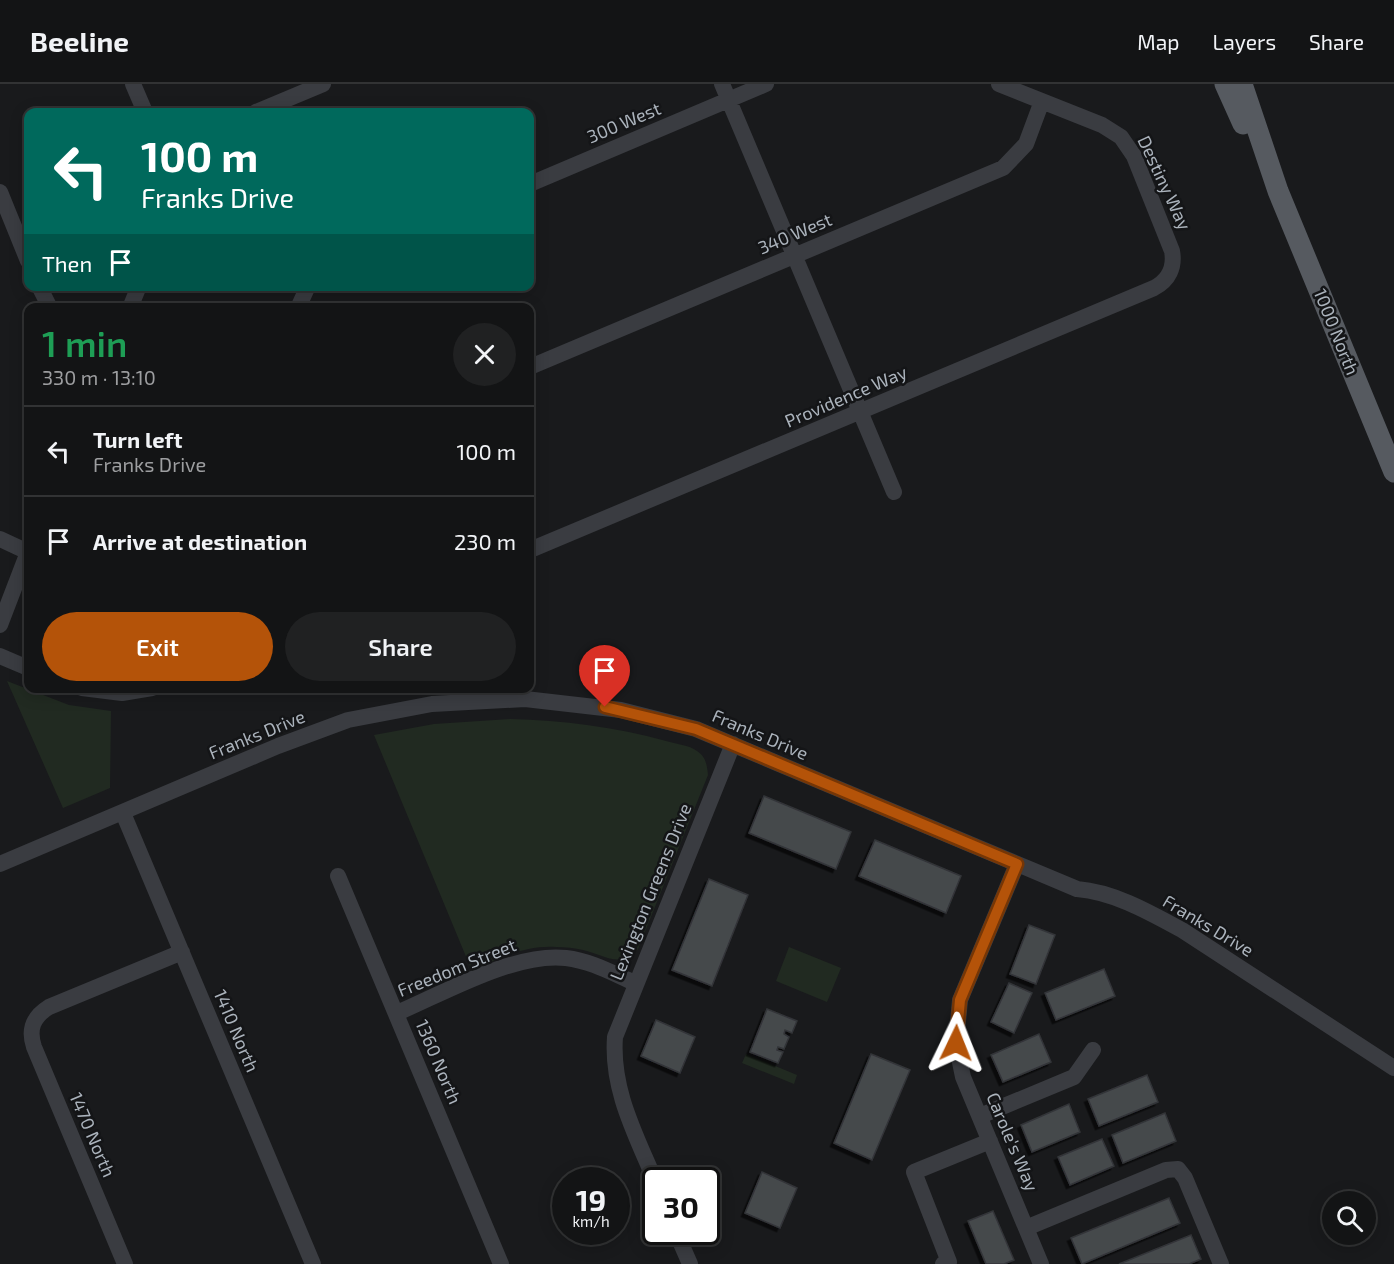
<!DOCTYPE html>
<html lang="en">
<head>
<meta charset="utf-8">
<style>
	body { margin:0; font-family:"Exo 2",sans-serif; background:#202122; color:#f1f3f6; height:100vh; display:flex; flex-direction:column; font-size:22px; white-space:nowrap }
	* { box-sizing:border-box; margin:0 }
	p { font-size:20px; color:#9d9ea0 }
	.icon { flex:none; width:33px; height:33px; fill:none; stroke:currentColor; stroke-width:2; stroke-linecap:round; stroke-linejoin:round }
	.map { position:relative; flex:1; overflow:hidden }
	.panel { position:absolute; left:24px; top:219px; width:510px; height:390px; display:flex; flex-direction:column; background:#131415; border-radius:12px; box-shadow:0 3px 15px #0003,0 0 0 2px #323334 }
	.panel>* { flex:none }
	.banner { position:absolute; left:24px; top:24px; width:510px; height:183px; border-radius:12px; box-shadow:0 3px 15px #0003,0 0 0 2px #323334; background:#00695c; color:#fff; overflow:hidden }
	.fabs { position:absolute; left:1322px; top:1107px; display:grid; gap:12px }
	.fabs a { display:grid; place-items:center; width:54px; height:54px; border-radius:50%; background:#131415; box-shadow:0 3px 15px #0003,0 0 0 2px #323334; font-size:30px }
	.speed { position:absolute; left:552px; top:1083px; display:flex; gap:12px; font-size:30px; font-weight:700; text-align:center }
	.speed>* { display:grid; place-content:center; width:78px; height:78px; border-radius:50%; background:#131415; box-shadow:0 3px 15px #0003,0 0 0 2px #323334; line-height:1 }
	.speed small { font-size:15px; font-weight:400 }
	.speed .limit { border:3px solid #111; border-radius:9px; background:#fff; color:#111 }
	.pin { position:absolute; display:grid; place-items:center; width:51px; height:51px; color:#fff; margin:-62px -26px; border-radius:50% 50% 50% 0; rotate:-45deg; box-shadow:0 0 6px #0007 }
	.pin .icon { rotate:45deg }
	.me { position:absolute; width:66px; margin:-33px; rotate:2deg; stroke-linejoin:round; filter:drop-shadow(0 0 4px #0008) }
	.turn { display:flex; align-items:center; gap:21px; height:126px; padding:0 18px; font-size:27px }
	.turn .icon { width:78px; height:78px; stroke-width:2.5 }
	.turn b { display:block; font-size:42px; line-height:51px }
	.then { display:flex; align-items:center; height:57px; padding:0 18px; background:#0003; gap:12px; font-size:22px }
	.round { display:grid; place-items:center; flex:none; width:63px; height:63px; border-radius:32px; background:#202122 }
	.overview { display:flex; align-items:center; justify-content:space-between; height:102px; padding:0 18px }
	h1 { font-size:36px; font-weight:600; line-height:45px; color:#1e9e55 }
	.action { display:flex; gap:12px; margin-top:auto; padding:12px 18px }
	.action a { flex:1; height:69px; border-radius:36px; background:#b45309; color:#fff; font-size:24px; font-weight:600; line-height:69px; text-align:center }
	.action a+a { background:#202122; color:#f1f3f6 }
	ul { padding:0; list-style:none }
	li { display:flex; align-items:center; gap:18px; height:90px; padding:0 18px; border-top:2px solid #323334 }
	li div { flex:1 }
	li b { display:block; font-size:22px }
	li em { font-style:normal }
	header { display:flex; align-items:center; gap:36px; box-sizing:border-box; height:84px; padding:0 30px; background:#131415; border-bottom:2px solid #323334 }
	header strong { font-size:28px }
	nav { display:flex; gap:33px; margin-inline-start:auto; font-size:21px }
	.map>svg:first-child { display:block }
	.green { fill:#212a21 }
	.building { fill:#45484c; stroke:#333438; stroke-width:1.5; filter:url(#shadow) }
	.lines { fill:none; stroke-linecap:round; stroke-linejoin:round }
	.minor { stroke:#3a3c41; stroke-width:16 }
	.major { stroke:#565a60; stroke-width:21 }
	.route-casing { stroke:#753606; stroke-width:15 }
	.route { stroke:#b45309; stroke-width:10 }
	.labels { text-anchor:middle; stroke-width:5; stroke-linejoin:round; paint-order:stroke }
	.street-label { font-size:18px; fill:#abb3bc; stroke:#141517 }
</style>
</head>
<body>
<header>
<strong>Beeline</strong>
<nav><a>Map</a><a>Layers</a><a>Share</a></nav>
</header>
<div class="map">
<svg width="1394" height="1180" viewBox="0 0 1394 1180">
	<defs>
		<filter id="shadow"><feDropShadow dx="-3.5" dy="3.5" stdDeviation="0" flood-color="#0009"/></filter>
	</defs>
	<rect width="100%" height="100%" fill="#191a1c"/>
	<path class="green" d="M7 597 69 621 111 627 110 704 63 724Z
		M510 635C563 636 615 643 666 657 676 660 689 661 697 667 706 673 707 681 708 691L638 865C621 885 604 871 583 866 575 864 565 863 556 863 526 861 498 874 472 887L374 651 434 640Z
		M789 863 841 884 827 918 776 897Z
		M746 970 797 991 794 1000 742 979Z"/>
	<path class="building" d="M764 712 851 748 836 785 749 749Z
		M875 756 961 792 946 829 859 792Z
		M709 795 748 811 712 902 672 886Z
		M1029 841 1055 851 1036 900 1010 890Z
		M1104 885 1115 912 1056 936 1045 909Z
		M1009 899 1032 909 1014 949 991 938Z
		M767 925 797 937 792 949 785 946 784 950 789 953 784 965 778 963 777 966 783 968 778 979 750 968Z
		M656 936 695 953 680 989 641 972Z
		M1039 950 1051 978 1003 998 991 971Z
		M871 970 910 986 872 1076 834 1059Z
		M1147 991 1158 1018 1099 1042 1088 1015Z
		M1069 1020 1080 1048 1032 1068 1021 1041Z
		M1165 1029 1176 1057 1123 1079 1112 1051Z
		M1102 1055 1114 1082 1070 1101 1058 1073Z
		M762 1088 797 1104 780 1144 745 1129Z
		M1169 1114 1180 1139 1082 1180 1071 1154Z
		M993 1127 1014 1176 1004 1180H986L968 1137Z
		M1191 1151 1201 1175 1189 1180H1119Z"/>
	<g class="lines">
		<path class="minor" d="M133 0 145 28
			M722 0 894 408
			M256 28 323 0
			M530 100 766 0
			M0 108 28 177
			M39 202 50 224
			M130 224 139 202
			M298 224 308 202
			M530 283 1003 84 1026 60 1042 17
			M0 455 28 468
			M530 466 1154 204C1169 196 1175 183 1172 167L1134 72 1121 53 1102 41 999 0
			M0 541 28 468
			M0 572 28 584
			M82 604 122 609 152 604
			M123 729 313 1180
			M0 780 278 662 348 636 432 620 525 615 621 626 696 645 1077 805C1114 808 1149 828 1182 846L1394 984
			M1017 780 960 916 956 959 963 993 1041 1180
			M338 792 501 1180
			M397 929C444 909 515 868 566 874 591 877 612 889 635 899
			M980 1032 1074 993 1093 966
			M656 1099C636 1051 611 1006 615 953L733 660
			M1026 1144 1166 1086 1178 1085 1185 1094 1221 1180
			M676 1148 690 1180
			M125 1180 34 963C28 945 33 933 49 923L182 868
			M943 1180 949 1178 914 1088 990 1057"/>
		<path class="major" d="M1225 0 1243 40
			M1242 0 1278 107 1394 388"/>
	</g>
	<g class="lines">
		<defs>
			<path id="route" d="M605 623 696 645 1017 780 960 916 956 959"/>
		</defs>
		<use href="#route" class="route-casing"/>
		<use href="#route" class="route"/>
	</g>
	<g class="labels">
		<g class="street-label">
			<text transform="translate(624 39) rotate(-23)" y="6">300 West</text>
			<text transform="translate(1164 99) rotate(65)" y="6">Destiny Way</text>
			<text transform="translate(795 150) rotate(-23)" y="6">340 West</text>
			<text transform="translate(1336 248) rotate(68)" y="6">1000 North</text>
			<text transform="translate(846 313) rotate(-23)" y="6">Providence Way</text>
			<text transform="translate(257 651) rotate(-22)" y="6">Franks Drive</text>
			<text transform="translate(760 651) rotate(23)" y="6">Franks Drive</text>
			<text transform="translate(651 808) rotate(-68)" y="6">Lexington Greens Drive</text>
			<text transform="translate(1208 842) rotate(31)" y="6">Franks Drive</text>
			<text transform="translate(457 884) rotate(-22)" y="6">Freedom Street</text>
			<text transform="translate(236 947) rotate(67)" y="6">1410 North</text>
			<text transform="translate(438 978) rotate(67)" y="6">1360 North</text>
			<text transform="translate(92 1051) rotate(67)" y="6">1470 North</text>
			<text transform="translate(1012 1058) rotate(67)" y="6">Carole's Way</text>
		</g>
	</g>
</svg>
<div class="fabs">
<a><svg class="icon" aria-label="search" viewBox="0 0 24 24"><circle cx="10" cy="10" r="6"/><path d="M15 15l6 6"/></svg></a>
</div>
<div class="speed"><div>19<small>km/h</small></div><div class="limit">30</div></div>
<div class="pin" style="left:605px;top:623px;background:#d93025"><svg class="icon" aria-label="arrive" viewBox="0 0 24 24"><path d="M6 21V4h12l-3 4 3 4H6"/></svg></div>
<svg class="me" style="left:956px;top:959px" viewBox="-20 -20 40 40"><path d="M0-17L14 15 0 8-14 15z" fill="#b45309" stroke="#fff" stroke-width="4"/></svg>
<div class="banner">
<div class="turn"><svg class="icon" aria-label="left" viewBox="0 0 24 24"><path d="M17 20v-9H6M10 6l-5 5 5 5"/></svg><div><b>100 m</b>Franks Drive</div></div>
<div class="then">Then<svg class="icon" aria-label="arrive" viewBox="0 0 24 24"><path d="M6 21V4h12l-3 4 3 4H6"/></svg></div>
</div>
<section class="panel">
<div class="overview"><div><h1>1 min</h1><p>330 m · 13:10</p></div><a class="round"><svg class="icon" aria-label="close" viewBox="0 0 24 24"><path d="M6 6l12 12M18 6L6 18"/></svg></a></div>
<ul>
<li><svg class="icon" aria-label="left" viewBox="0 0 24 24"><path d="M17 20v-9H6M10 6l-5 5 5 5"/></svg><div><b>Turn left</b><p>Franks Drive</p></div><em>100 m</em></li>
<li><svg class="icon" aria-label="arrive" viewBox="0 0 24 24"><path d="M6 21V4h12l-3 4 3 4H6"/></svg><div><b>Arrive at destination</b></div><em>230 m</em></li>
</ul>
<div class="action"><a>Exit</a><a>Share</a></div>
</section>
</div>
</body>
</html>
